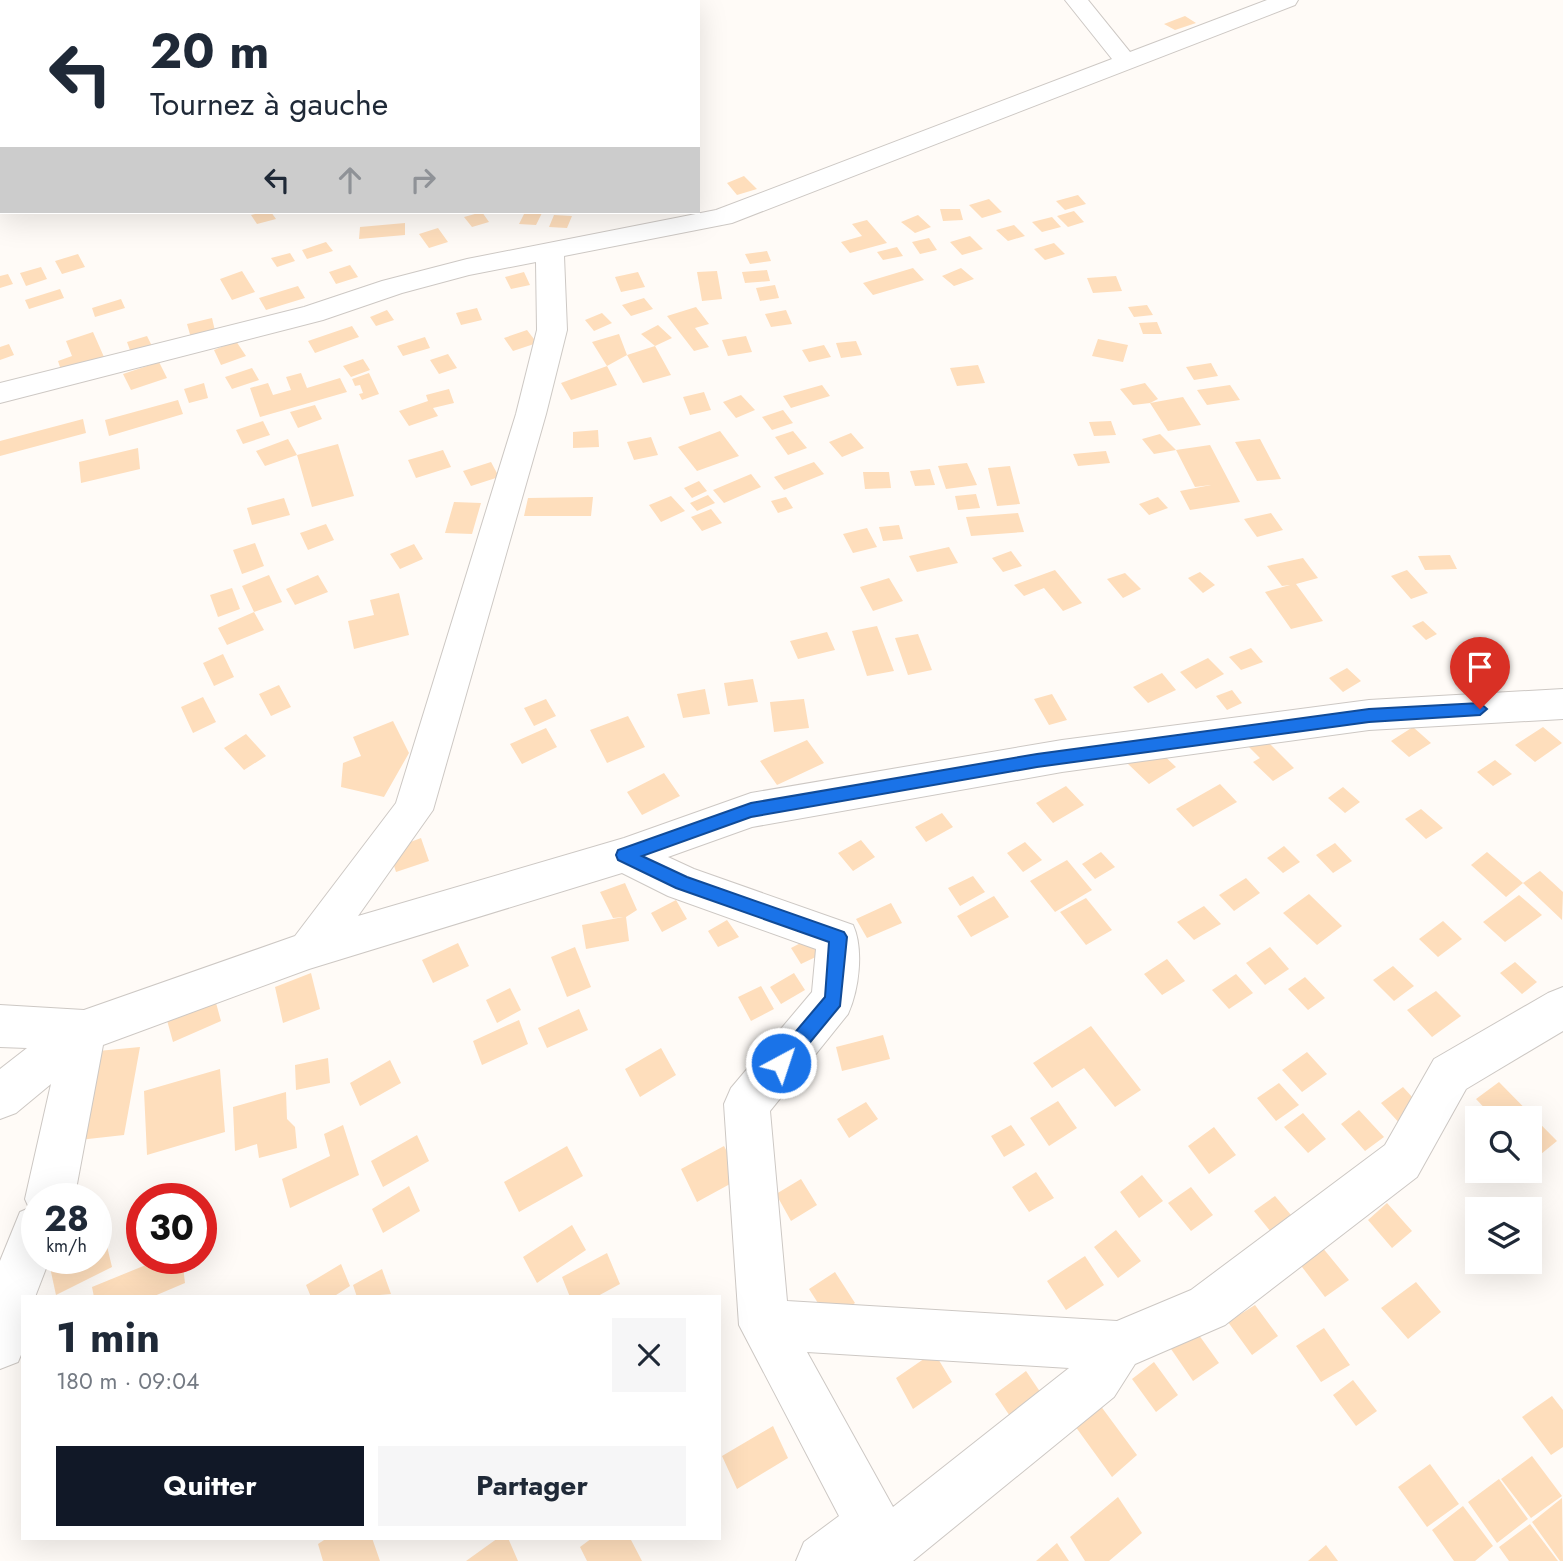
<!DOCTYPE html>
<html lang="fr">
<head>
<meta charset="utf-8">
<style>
	body { margin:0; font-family:Jost,sans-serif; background:#f6f6f7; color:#1f2937; height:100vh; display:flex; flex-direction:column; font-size:26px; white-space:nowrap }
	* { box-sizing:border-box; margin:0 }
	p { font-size:23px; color:#747a83 }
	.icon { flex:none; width:38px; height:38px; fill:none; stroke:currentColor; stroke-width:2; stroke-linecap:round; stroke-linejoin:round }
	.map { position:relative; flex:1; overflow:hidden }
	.drawer { position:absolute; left:21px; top:1295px; width:700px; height:245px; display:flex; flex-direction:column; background:#fff; border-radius:0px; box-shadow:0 7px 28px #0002 }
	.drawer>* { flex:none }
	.guide { position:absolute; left:0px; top:0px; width:700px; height:214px; box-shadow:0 7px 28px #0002; background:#fff; color:#1f2937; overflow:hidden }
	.fabs { position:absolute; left:1465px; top:1106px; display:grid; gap:14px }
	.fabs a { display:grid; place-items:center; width:77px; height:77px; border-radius:0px; background:#fff; box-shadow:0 7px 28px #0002; font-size:35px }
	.speed { position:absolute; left:21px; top:1183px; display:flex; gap:14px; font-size:35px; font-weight:700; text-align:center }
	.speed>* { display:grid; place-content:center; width:91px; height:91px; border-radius:50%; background:#fff; box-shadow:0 7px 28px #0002; line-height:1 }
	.speed small { font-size:18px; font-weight:400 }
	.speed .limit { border:10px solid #d22; background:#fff; color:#111 }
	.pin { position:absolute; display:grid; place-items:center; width:60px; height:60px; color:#fff; margin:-72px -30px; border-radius:50% 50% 50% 0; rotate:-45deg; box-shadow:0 0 7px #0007 }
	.pin .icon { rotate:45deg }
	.me { position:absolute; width:77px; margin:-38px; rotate:40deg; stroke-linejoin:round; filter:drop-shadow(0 0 5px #0008) }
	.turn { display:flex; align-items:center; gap:24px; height:147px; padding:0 35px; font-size:32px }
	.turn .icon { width:91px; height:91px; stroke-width:2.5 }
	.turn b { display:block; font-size:49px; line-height:60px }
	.lanes { display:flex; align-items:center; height:66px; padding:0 35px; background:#0003; justify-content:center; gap:35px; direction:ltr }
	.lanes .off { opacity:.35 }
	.round { display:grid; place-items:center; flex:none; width:74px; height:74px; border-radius:0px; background:#f6f6f7 }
	.overview { display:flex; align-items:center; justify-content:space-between; height:119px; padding:0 35px }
	h1 { font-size:42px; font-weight:700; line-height:52px }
	.cta { display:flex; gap:14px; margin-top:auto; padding:14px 35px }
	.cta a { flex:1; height:80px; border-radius:0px; background:#111827; color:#fff; font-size:28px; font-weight:700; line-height:80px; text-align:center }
	.cta a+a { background:#f6f6f7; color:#1f2937 }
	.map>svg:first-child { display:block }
	.building { fill:#fedebc }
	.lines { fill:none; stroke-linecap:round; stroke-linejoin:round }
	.minor-casing { stroke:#cdc8c4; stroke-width:2 }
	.minor { fill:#fff; fill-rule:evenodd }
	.route { fill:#1a73e8; stroke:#114b97; stroke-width:2 }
</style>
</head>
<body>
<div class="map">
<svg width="1563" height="1561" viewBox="0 0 1563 1561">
	<rect width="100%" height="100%" fill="#fffbf7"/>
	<path class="building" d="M1185 16 1196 23 1175 30 1164 24Z
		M744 176 757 189 737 195 727 183Z
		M1078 195 1086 204 1065 210 1056 201Z
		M989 199 1002 212 982 218 969 205Z
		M940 209H960L963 220 943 221Z
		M1074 211 1084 222 1068 227 1057 216Z
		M262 212H271L276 219 257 224 251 215Z
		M482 212 489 222 472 227 464 217Z
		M525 212 542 213 536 225 519 224Z
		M554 215 572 216 567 228 549 227Z
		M918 215 931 227 915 233 901 222Z
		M1052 217 1061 227 1042 232 1032 222Z
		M867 220 887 243 850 253 841 242 862 236 852 224Z
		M405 223V235L359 239 360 227Z
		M1014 225 1025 236 1008 241 996 230Z
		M438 228 448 242 429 248 419 234Z
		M970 236 983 249 962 255 950 242Z
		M929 238 937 250 920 254 912 242Z
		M326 242 333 251 307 259 302 250Z
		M1054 243 1065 254 1045 260 1034 249Z
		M897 247 903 256 883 260 877 252Z
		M767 251 771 261 750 264 745 254Z
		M290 253 295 261 277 267 271 258Z
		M78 254 85 267 62 274 55 261Z
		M350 265 358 277 336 284 329 272Z
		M41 267 47 279 26 286 20 273Z
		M913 268 924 280 873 295 863 283Z
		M961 268 974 279 954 286 942 276Z
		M767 270 770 281 745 283 742 272Z
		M242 271 255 292 232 300 220 279Z
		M717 271 722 299 702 301 697 272Z
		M524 272 530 285 511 289 505 277Z
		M638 272 645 287 621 292 615 277Z
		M8 274 13 284 0 288V276Z
		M1116 276 1122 291 1093 293 1087 278Z
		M775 285 779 298 760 301 756 288Z
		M298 286 305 298 266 310 259 298Z
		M60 289 64 298 29 309 25 300Z
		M644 298 653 309 631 316 622 305Z
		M121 299 125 308 95 317 92 308Z
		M1147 305 1153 315 1134 317 1128 307Z
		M696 307 709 324 695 328 709 347 694 351 667 316Z
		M477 308 482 320 461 325 456 313Z
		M387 310 394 320 376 326 370 317Z
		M786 310 792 324 771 327 765 314Z
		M602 313 612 323 594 331 585 320Z
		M212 318 215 331 191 338 187 324Z
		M1157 322 1162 334H1143L1139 323Z
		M658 325 672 338 655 346 641 334Z
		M352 326 359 337 315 353 308 341Z
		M527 330 537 343 513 351 504 338Z
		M93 332 104 357 61 370 58 361 72 356 66 341Z
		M619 334 627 355 655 346 671 375 643 383 627 355 607 366 592 342Z
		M147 336 152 346 131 353 127 342Z
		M746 336 752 352 728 356 722 340Z
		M425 337 430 348 403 356 397 346Z
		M1098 339 1128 345 1123 362 1092 356Z
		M236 341 246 356 221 365 214 350Z
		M856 341 862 355 841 358 836 343Z
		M9 344 14 355 0 360V347Z
		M824 345 831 357 809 362 802 350Z
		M448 354 457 368 439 374 430 360Z
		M363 359 370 370 351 377 343 366Z
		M159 362 167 378 131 390 123 374Z
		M1211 363 1218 376 1194 380 1186 367Z
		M978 365 985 383 957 386 950 368Z
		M607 366 617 385 571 400 561 383Z
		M252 368 259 380 232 389 225 377Z
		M301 373 307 388 340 378 347 392 260 417 250 388 268 383 273 395 291 390 286 377Z
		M369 373 379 394 362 400 359 394 363 393 360 385 355 386 352 379Z
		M204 383 208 398 189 403 184 389Z
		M1145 383 1158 399 1150 403 1183 397 1201 425 1168 431 1150 403 1133 405 1120 389Z
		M822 385 830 396 791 408 783 396Z
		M1230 385 1240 400 1207 405 1197 390Z
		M449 389 454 403 433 408 438 416 409 426 399 411 428 401 426 395Z
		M704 392 711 410 690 415 683 397Z
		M741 395 755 410 736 418 723 402Z
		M178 400 183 414 109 436 105 420Z
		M315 405 322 419 298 428 290 412Z
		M783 410 793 423 772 430 762 417Z
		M83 419 86 433 0 456V441Z
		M263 421 270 435 243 444 236 430Z
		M1111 421 1116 435 1094 436 1089 422Z
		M598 430 599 447 573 448V432Z
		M720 431 739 456 697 471 678 447Z
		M793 431 807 448 788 455 775 437Z
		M851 433 864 448 842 457 829 442Z
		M1160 434 1176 450 1154 454 1142 439Z
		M651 437 658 455 634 460 627 442Z
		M288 439 297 455 265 466 256 451Z
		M1260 439 1281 479 1257 481 1235 442Z
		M338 444 354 496 312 507 297 455Z
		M1210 445 1240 502 1190 510 1180 491 1211 485 1195 487 1176 450Z
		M138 448 140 469 81 483 79 462Z
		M443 450 451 467 416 478 408 460Z
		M1106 451 1110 463 1078 466 1073 454Z
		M491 462 499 477 471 486 463 471Z
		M814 462 824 474 784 490 774 477Z
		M967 463 977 485 946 489 938 466Z
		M1010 466 1020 504 997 506 988 468Z
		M930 469 935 485 915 486 910 471Z
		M863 472H889L891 488 865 489Z
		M751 474 761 487 724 503 713 490Z
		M699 481 707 491 692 498 684 488Z
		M976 494 980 508 958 510 955 496Z
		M708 495 715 503 697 511 690 503Z
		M671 496 685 511 661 522 649 505Z
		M593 497 591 516H524L528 498Z
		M786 497 793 508 778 513 771 501Z
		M1158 497 1168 508 1149 515 1139 504Z
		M284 498 290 515 252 525 247 508Z
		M454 502 481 503 472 534 445 533Z
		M711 509 722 523 702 531 691 517Z
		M1018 513 1024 532 971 536 966 517Z
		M1271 513 1283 530 1257 537 1244 519Z
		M326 524 334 540 308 550 300 533Z
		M899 525 903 539 883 541 879 527Z
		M867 528 877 547 853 553 843 534Z
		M255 543 264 566 242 574 233 550Z
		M414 544 423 559 400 569 390 554Z
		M949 547 958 563 917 572 909 556Z
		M1011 551 1022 566 1003 572 992 558Z
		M1450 555 1457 569 1425 570 1418 556Z
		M1303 558 1318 578 1296 584 1323 621 1291 629 1265 592 1290 585 1282 586 1267 566Z
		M1055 570 1082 603 1063 611 1044 588 1024 596 1014 585Z
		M1407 570 1428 593 1411 599 1391 576Z
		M1200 572 1215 585 1203 593 1188 578Z
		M1125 573 1141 589 1123 598 1107 579Z
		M269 575 282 602 254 612 242 586Z
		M318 575 328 592 295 605 286 589Z
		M889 578 903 601 873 611 860 587Z
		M232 588 240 609 218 617 210 595Z
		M399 593 409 635 354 649 348 621 374 615 370 600Z
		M254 612 264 630 227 645 218 628Z
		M1423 621 1437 634 1426 640 1412 626Z
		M877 626 894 671 867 676 852 631Z
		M827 632 835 650 798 659 790 641Z
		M918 634 932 670 908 675 895 638Z
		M1251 648 1263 662 1241 670 1229 657Z
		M1467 653 1484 668 1474 674 1456 660Z
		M223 654 234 677 214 686 203 663Z
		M1208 658 1224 674 1196 689 1180 672Z
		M1347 668 1361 681 1343 692 1329 678Z
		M1162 673 1176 690 1148 703 1133 687Z
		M753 679 758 702 728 706 724 683Z
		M279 685 291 707 271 716 259 694Z
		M705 689 710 714 683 718 677 694Z
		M1232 690 1242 703 1227 710 1216 696Z
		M1052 694 1067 720 1049 725 1034 699Z
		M203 697 216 722 193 733 181 707Z
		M546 699 556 716 534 726 524 708Z
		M804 699 809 728 774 732 770 702Z
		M628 716 645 747 607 763 590 730Z
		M393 721 409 753 384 797 341 787 343 763 361 756 353 737Z
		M1413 727 1431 743 1409 757 1391 741Z
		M1543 727 1562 743 1535 762 1515 745Z
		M546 728 557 747 522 764 510 744Z
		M246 734 266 756 244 770 224 748Z
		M1263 737 1294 768 1273 781 1253 762 1260 758 1248 746Z
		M807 740 824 763 777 785 760 761Z
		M1154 746 1176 767 1149 784 1127 763Z
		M1495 760 1512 774 1493 786 1477 772Z
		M664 773 680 796 642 815 627 792Z
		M1220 784 1237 802 1193 827 1176 809Z
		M1066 786 1084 805 1053 823 1036 803Z
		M1343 787 1360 802 1345 813 1328 798Z
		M1421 809 1443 828 1426 839 1405 819Z
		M942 813 953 827 926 842 915 827Z
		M421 838 429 861 396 872 389 850Z
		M861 840 875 857 853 871 838 853Z
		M1025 842 1042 860 1023 872 1007 853Z
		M1335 843 1352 861 1333 873 1316 855Z
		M1284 846 1300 862 1283 873 1267 858Z
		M1101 852 1115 867 1095 879 1082 864Z
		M1487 852 1523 883 1506 897 1471 865Z
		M1067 860 1092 890 1055 912 1030 881Z
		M1540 871 1563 892 1562 920 1523 883Z
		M973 876 985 892 960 906 948 888Z
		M1246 878 1260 893 1234 911 1219 895Z
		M625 883 637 910 626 917 629 941 586 949 582 925 623 917 613 918 600 892Z
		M1309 894 1342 926 1317 945 1283 913Z
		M1519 895 1542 915 1505 942 1483 922Z
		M994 896 1009 917 971 937 957 916Z
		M1086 898 1112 930 1086 945 1060 912Z
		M676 900 687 919 662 932 651 913Z
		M891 903 902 923 867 938 856 919Z
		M1204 906 1221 924 1194 940 1177 922Z
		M727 920 739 937 718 947 708 931Z
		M1443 921 1462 939 1438 957 1419 939Z
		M812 937 822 954 801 964 791 948Z
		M458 943 469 966 433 983 422 960Z
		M575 947 591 987 567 997 551 957Z
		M1270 947 1289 969 1265 985 1246 963Z
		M1167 959 1185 981 1162 995 1144 974Z
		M1515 962 1537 982 1522 994 1500 973Z
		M1393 966 1414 986 1394 1001 1373 980Z
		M311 973 320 1009 283 1023 275 987Z
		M794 973 805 990 781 1004 770 987Z
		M1236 974 1253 993 1229 1009 1212 990Z
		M1305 977 1325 998 1308 1010 1288 989Z
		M761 986 774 1009 751 1021 738 997Z
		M510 988 521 1010 497 1023 486 1000Z
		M1436 991 1461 1016 1432 1037 1407 1010Z
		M213 992 221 1021 173 1042 165 1013Z
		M579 1009 588 1030 547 1048 538 1028Z
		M519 1020 528 1044 482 1065 473 1041Z
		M1091 1026 1141 1090 1115 1107 1084 1068 1052 1088 1033 1063Z
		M883 1035 890 1059 842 1071 836 1047Z
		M140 1047 124 1135 79 1140 98 1051Z
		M661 1048 676 1075 640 1097 625 1069Z
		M1307 1052 1327 1074 1302 1092 1282 1070Z
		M328 1058 330 1083 296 1090 295 1065Z
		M390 1060 401 1083 360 1106 350 1083Z
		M220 1069 225 1132 147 1155 144 1091Z
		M1499 1082 1557 1141 1530 1163V1118H1494L1476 1099Z
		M1279 1083 1299 1105 1276 1121 1257 1098Z
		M1403 1087 1424 1110 1402 1126 1381 1103Z
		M286 1092 287 1119 295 1127 297 1148 259 1158 257 1144 235 1151 233 1107Z
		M1058 1101 1077 1128 1049 1146 1030 1118Z
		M866 1102 878 1119 849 1138 837 1119Z
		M1359 1110 1384 1137 1365 1151 1341 1124Z
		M1303 1113 1326 1139 1308 1153 1284 1127Z
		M343 1125 359 1175 290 1208 282 1179 330 1156 324 1134Z
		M1011 1125 1025 1145 1004 1157 991 1136Z
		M1214 1127 1236 1155 1209 1174 1188 1146Z
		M417 1135 429 1161 383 1187 371 1161Z
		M567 1146 583 1176 519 1212 504 1182Z
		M724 1146 741 1178 697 1202 681 1169Z
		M1036 1172 1054 1198 1029 1212 1012 1187Z
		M1142 1175 1163 1201 1139 1218 1120 1192Z
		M801 1179 817 1205 791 1221 776 1194Z
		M409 1186 420 1211 383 1233 372 1209Z
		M1191 1187 1213 1215 1191 1231 1168 1203Z
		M1275 1196 1302 1228 1280 1243 1254 1211Z
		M1387 1203 1412 1231 1392 1248 1368 1220Z
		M572 1225 586 1250 537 1283 523 1257Z
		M1116 1230 1141 1261 1118 1278 1094 1247Z
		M106 1242 112 1267 56 1295 48 1258H96V1247Z
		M1322 1247 1349 1280 1325 1297 1299 1263Z
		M607 1253 620 1284 596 1297H570L562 1277Z
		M1085 1256 1104 1285 1066 1310 1047 1281Z
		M163 1258H182L185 1283 152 1297H94L92 1287Z
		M341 1264 350 1286 333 1297H311L306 1285Z
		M382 1269 391 1294 357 1297 353 1285Z
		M835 1272 855 1303 830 1322 809 1289Z
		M1416 1282 1441 1312 1408 1339 1381 1308Z
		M1255 1305 1278 1336 1252 1355 1228 1322Z
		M1324 1328 1350 1365 1321 1382 1296 1346Z
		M1196 1331 1219 1363 1193 1381 1171 1349Z
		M934 1352 952 1382 913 1409 896 1378Z
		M1154 1362 1178 1395 1156 1412 1132 1379Z
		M1026 1371 1049 1405 1018 1428 995 1394Z
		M1353 1380 1377 1411 1356 1426 1333 1395Z
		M1552 1396 1563 1410V1447L1551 1455 1522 1417Z
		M1100 1405 1137 1455 1112 1477 1075 1426Z
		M773 1426 788 1458 737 1489 722 1456Z
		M1532 1456 1562 1496 1531 1518 1501 1479Z
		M1430 1464 1459 1504 1427 1527 1398 1487Z
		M1499 1479 1528 1519 1497 1543 1468 1502Z
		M1118 1497 1142 1533 1109 1561H1085L1070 1537Z
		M1562 1498 1563 1561H1560L1532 1522Z
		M1463 1506 1493 1546 1475 1561H1454L1432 1530Z
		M1530 1524 1558 1561H1509L1499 1547Z
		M327 1538H372L380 1561H323L318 1544Z
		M498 1538H508L518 1561H466Z
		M592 1538H630L642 1561H587L580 1547Z
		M1057 1543 1069 1561H1036Z
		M1326 1545 1338 1561H1308Z"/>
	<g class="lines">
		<defs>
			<path id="minor" d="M0 0H15L16 2H2V8Z
				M67 0H89L66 2Z
				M1065 0H1088L1130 52 1267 0H1298L1295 5 732 223 564 256 567 330 546 414 433 810 358 916 624 838 751 793 1062 740 1369 700 1563 689V719L1369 730 1062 772 752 827 668 857 694 869 853 925C864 949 859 990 848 1014L770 1111 787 1301 1117 1321 1191 1290 1385 1145 1434 1059 1548 993 1563 987V1031L1466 1089 1417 1177 1225 1325 1135 1364 1114 1397 913 1561H796L804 1542 839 1516 739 1325 724 1104 731 1088 812 992 816 949 668 896 622 873 309 969 103 1045 77 1184 73 1199H37V1258H50L35 1297H23V1350L18 1362 0 1369V1261L20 1212 29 1208 25 1199 51 1084 16 1113 0 1119V1069L27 1048 0 1047V1005L84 1010 295 936 396 803 516 414 537 330 536 262 469 275 402 293 323 320 0 403V383L304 307 382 281 467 259 716 210 1112 59ZM807 1352 1069 1368 893 1507Z
				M0 63H2V79H0Z
				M2 181V200L0 201V182Z"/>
		</defs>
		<use href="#minor" class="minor-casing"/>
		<use href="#minor" class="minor"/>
	</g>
	<path class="route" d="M1480 703 1487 709 1480 715 1369 722 1037 767 751 817 642 856 687 877 844 932 847 937 840 1006 788 1069 781 1071 775 1069 772 1063 775 1056 825 997 829 942 676 888 618 860 616 855 618 850 751 803 1037 754 1369 709Z"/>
</svg>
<div class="fabs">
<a><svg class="icon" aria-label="search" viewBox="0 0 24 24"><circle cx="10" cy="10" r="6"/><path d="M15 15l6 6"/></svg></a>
<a><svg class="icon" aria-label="layers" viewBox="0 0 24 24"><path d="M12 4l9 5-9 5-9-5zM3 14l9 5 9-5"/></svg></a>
</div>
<div class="speed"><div>28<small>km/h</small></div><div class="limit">30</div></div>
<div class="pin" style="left:1480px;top:709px;background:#d93025"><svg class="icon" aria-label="arrive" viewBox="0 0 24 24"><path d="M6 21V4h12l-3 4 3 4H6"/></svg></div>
<svg class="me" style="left:781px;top:1063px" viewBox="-20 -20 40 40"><circle r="17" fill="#1a73e8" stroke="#fff" stroke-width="3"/><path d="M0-11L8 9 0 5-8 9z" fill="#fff"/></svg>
<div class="guide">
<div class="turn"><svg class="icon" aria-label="left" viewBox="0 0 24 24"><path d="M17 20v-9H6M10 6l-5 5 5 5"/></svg><div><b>20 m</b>Tournez à gauche</div></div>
<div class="lanes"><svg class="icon" aria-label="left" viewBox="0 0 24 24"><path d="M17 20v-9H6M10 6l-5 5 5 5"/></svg><svg class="icon off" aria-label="ahead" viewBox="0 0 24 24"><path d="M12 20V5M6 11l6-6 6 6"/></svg><svg class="icon off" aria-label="right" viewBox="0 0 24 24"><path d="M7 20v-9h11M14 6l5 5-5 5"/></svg></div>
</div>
<section class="drawer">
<div class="overview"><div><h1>1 min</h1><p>180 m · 09:04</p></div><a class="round"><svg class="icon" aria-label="close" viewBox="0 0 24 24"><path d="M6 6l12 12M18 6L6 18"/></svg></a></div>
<div class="cta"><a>Quitter</a><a>Partager</a></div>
</section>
</div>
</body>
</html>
